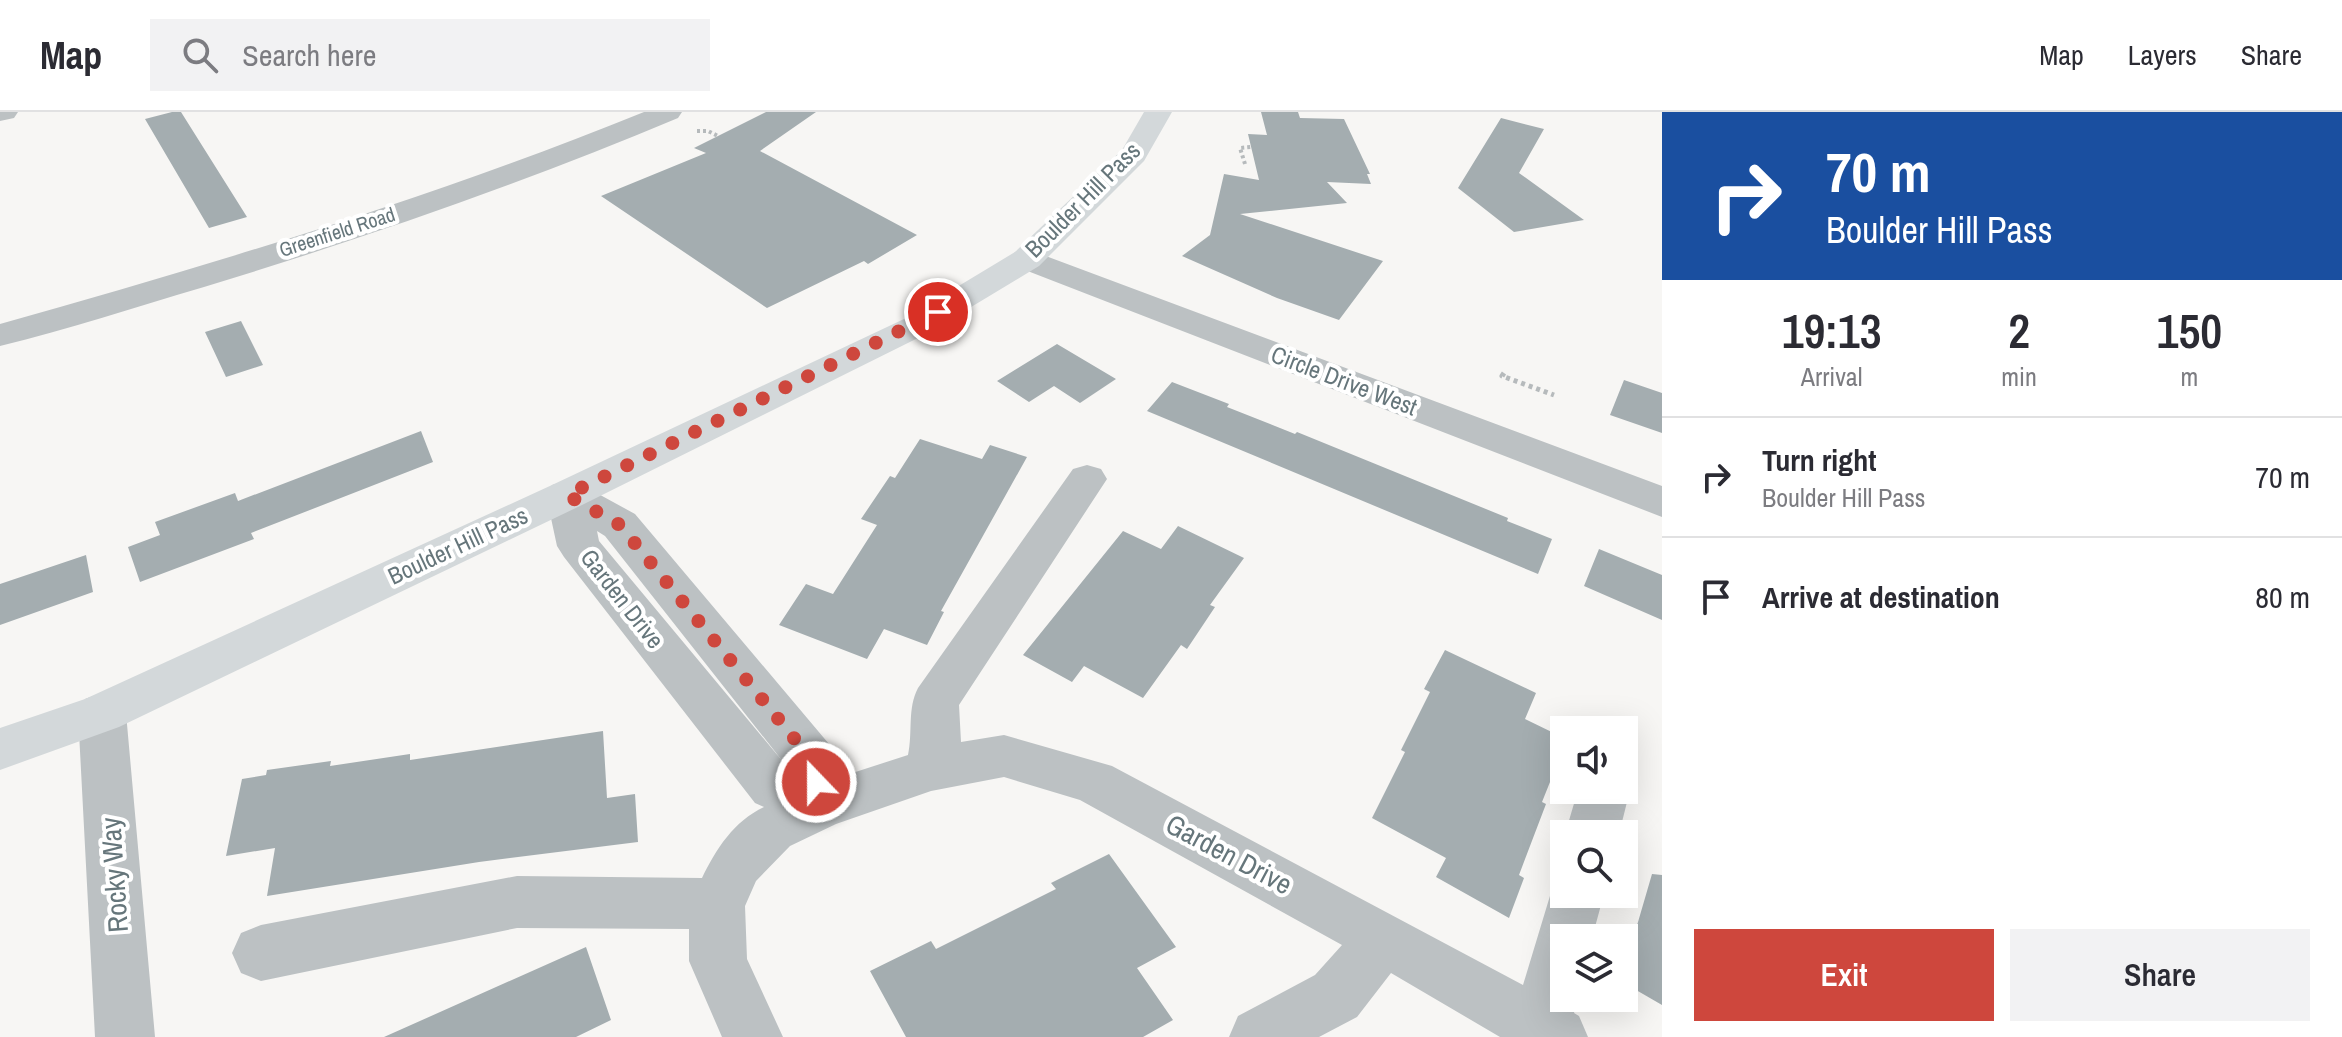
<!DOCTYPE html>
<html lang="en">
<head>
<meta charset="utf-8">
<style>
	body { margin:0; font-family:"Archivo Narrow",sans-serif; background:#f2f2f3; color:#2b2b33; height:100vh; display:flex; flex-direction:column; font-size:30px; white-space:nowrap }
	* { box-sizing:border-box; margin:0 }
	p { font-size:26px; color:#7c7c81 }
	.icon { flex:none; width:44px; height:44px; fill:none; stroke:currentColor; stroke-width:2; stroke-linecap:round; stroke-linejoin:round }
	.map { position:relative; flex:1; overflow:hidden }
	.drawer { display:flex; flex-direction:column; background:#fff; width:680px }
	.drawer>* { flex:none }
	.guide { background:#1a4fa0; color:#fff; overflow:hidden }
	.controls { position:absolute; left:1550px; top:604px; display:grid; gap:16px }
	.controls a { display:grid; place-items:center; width:88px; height:88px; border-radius:0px; background:#fff; box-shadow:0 8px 32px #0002; font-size:40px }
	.pin { position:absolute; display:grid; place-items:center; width:68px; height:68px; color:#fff; margin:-34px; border:4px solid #fff; border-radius:50%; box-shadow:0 2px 8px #0007 }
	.me { position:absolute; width:88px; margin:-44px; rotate:338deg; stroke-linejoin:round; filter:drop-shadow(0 0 6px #0008) }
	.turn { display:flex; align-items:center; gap:28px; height:168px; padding:0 32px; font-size:36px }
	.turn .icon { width:104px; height:104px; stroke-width:2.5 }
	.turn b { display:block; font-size:56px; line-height:68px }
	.eta { display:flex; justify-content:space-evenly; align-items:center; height:136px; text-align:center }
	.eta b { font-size:48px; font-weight:600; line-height:56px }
	.cta { display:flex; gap:16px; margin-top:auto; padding:16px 32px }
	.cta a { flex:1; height:92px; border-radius:0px; background:#ce473d; color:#fff; font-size:32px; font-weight:600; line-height:92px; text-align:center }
	.cta a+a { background:#f2f2f3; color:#2b2b33 }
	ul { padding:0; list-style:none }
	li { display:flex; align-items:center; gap:24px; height:120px; padding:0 32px; border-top:2px solid #e1e1e2 }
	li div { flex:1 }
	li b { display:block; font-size:30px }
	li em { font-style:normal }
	header { display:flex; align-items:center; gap:48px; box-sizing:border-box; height:112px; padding:0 40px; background:#fff; border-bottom:2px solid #e1e1e2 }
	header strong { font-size:38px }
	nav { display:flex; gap:44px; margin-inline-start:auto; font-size:28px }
	.search { width:560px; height:72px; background:#f2f2f3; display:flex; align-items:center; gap:20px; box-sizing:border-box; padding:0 28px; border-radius:0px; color:#7c7c81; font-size:30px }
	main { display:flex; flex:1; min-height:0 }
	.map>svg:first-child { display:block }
	.building { fill:#a4adb0 }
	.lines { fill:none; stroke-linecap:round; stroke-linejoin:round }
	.path-far1 { stroke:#b6babc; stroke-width:4; stroke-dasharray:3 3; stroke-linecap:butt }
	.path { stroke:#b6babc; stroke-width:5; stroke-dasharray:4 4; stroke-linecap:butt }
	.street { fill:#bcc1c3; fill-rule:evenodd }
	.secondary { fill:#d3d8da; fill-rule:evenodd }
	.route { stroke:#ce473d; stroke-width:14; stroke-dasharray:0 25.2 }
	.labels { text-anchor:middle; stroke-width:8; stroke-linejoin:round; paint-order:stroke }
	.far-street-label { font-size:20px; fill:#66767b; stroke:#fff }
	.street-label { font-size:24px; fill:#66767b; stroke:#fff }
	.near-street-label { font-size:28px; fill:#66767b; stroke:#fff }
</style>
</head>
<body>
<header>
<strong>Map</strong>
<div class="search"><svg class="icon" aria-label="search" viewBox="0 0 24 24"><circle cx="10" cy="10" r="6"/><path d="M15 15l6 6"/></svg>Search here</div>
<nav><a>Map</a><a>Layers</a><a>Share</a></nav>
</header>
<main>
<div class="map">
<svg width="1662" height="925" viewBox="0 0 1662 925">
	<rect width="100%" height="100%" fill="#f7f6f4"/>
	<path class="building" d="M172 0H181L247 105 209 116 145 7Z
		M766 0H816L760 39 917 123 868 152 864 149 767 196 601 84 706 41 694 36Z
		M1261 0H1298L1300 6 1344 7 1370 62H1367L1371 72 1327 70 1347 91 1240 102 1383 149 1339 208 1277 186 1182 144 1210 123 1224 62 1259 68 1248 22 1267 23Z
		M1501 6 1544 17 1519 61 1584 108 1514 120 1458 76Z
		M241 209 263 253 226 265 205 220Z
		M1057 232 1116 267 1080 291 1054 274 1029 290 997 269Z
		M1624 268 1662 281V321L1610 303Z
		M1172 270 1229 292 1227 295 1295 322 1297 320 1508 406 1507 409 1552 427 1538 462 1147 299Z
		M421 319 433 350 251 421 254 427 140 470 128 435 160 423 155 410 235 381 238 389Z
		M920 327 982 347 990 333 1027 345 941 499 944 500 927 533 884 517 867 547 779 513 806 472 833 482 877 413 861 407 890 364 895 366Z
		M1178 414 1244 446 1210 493 1215 495 1187 537 1181 533 1143 586 1084 554 1072 570 1023 543 1123 419 1161 437Z
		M1599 437 1662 463V508L1584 474Z
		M86 443 93 480 0 513V472Z
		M1445 538 1536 581 1525 607 1564 626V635L1542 690 1546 692 1519 763 1524 766 1509 806 1436 765 1446 746 1372 706 1405 640 1401 638 1430 580 1424 577Z
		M603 619 607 686 635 682 638 730 479 750 267 784 275 736 226 744 242 667 266 663 267 658 331 649 330 654 410 642V648Z
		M1109 742 1176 835 1137 856 1173 908 1143 925H906L870 859 931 829 936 837 1056 777 1051 771Z
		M1652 762 1662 763V893L1624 871V858Z
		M586 835 611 908 576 925H384Z"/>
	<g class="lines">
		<path class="path-far1" d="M697 19H708L718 24
			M1245 52 1240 36 1251 35"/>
		<path class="path" d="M1504 261 1502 264 1554 283"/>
		<path class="street" d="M0 0H18L14 6 0 9Z
			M644 0H682L678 6C523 71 365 126 204 175 136 195 69 217 0 234V212C218 151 434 85 644 0Z
			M1027 137 1662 374V405L1015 154 1011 147 1015 140Z
			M1087 353 1101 357 1107 367 959 593 961 630 1004 623 1112 654 1523 873 1556 764 1564 761V782H1604L1592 826H1564V886H1578L1574 901 1579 904 1588 925H1500L1391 861 1357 905 1319 925H1229L1238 904 1315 863 1342 833 1080 688 1004 665 931 679 836 712 790 734 756 769 745 794 747 847 783 925H722L689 849V817L517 816 261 869 241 861 232 841 241 821 261 813 517 764 702 766C716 737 734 709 764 695L755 691 564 445 557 434 546 383 552 373 567 369 582 373 635 402 829 632 840 665 908 643C913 620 907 597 918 576L1073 357ZM597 419 605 424 784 651 599 429Z
			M102 581 119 587 126 601 155 925H95L78 601 85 587Z
			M1624 666 1630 678 1619 722H1565L1578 678H1624Z"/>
		<path class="secondary" d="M1144 0H1172L1144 49 1039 154 928 221 582 393 119 615 0 658V616L85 587 552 373 904 207 1015 140 1122 38Z"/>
	</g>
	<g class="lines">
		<path class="route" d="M816 670 811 647 620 413 567 383 938 200"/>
	</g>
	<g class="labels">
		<g class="far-street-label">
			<text transform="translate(337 120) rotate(-18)" y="7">Greenfield Road</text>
		</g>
		<g class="street-label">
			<text transform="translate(1083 88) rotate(-45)" y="8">Boulder Hill Pass</text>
			<text transform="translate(1344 269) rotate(21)" y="8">Circle Drive West</text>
			<text transform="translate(458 434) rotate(-25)" y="8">Boulder Hill Pass</text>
			<text transform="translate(622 487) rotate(52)" y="8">Garden Drive</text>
		</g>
		<g class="near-street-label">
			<text transform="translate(1229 742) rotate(28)" y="10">Garden Drive</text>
			<text transform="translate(114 763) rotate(-94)" y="10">Rocky Way</text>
		</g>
	</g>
</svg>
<div class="controls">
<a><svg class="icon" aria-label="sound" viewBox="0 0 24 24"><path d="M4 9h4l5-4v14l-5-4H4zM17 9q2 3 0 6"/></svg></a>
<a><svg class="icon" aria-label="search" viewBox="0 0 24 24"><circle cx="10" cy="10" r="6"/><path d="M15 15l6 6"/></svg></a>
<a><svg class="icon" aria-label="layers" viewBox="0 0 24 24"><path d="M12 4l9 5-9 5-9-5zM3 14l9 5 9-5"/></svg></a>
</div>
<div class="pin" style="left:938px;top:200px;background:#d93025"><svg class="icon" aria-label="arrive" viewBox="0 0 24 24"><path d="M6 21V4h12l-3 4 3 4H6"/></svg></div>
<svg class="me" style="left:816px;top:670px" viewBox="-20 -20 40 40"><circle r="17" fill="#ce473d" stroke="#fff" stroke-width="3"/><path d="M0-11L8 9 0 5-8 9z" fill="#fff"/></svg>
</div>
<section class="drawer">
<div class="guide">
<div class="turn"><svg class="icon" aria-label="right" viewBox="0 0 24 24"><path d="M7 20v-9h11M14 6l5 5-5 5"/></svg><div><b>70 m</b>Boulder Hill Pass</div></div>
</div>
<div class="eta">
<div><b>19:13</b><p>Arrival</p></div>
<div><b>2</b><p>min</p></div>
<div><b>150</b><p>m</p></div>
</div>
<ul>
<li><svg class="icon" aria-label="right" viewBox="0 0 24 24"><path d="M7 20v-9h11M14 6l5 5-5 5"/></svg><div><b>Turn right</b><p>Boulder Hill Pass</p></div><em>70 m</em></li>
<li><svg class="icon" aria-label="arrive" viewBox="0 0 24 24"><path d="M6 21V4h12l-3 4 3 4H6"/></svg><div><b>Arrive at destination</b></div><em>80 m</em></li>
</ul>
<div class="cta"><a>Exit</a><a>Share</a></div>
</section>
</main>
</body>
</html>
